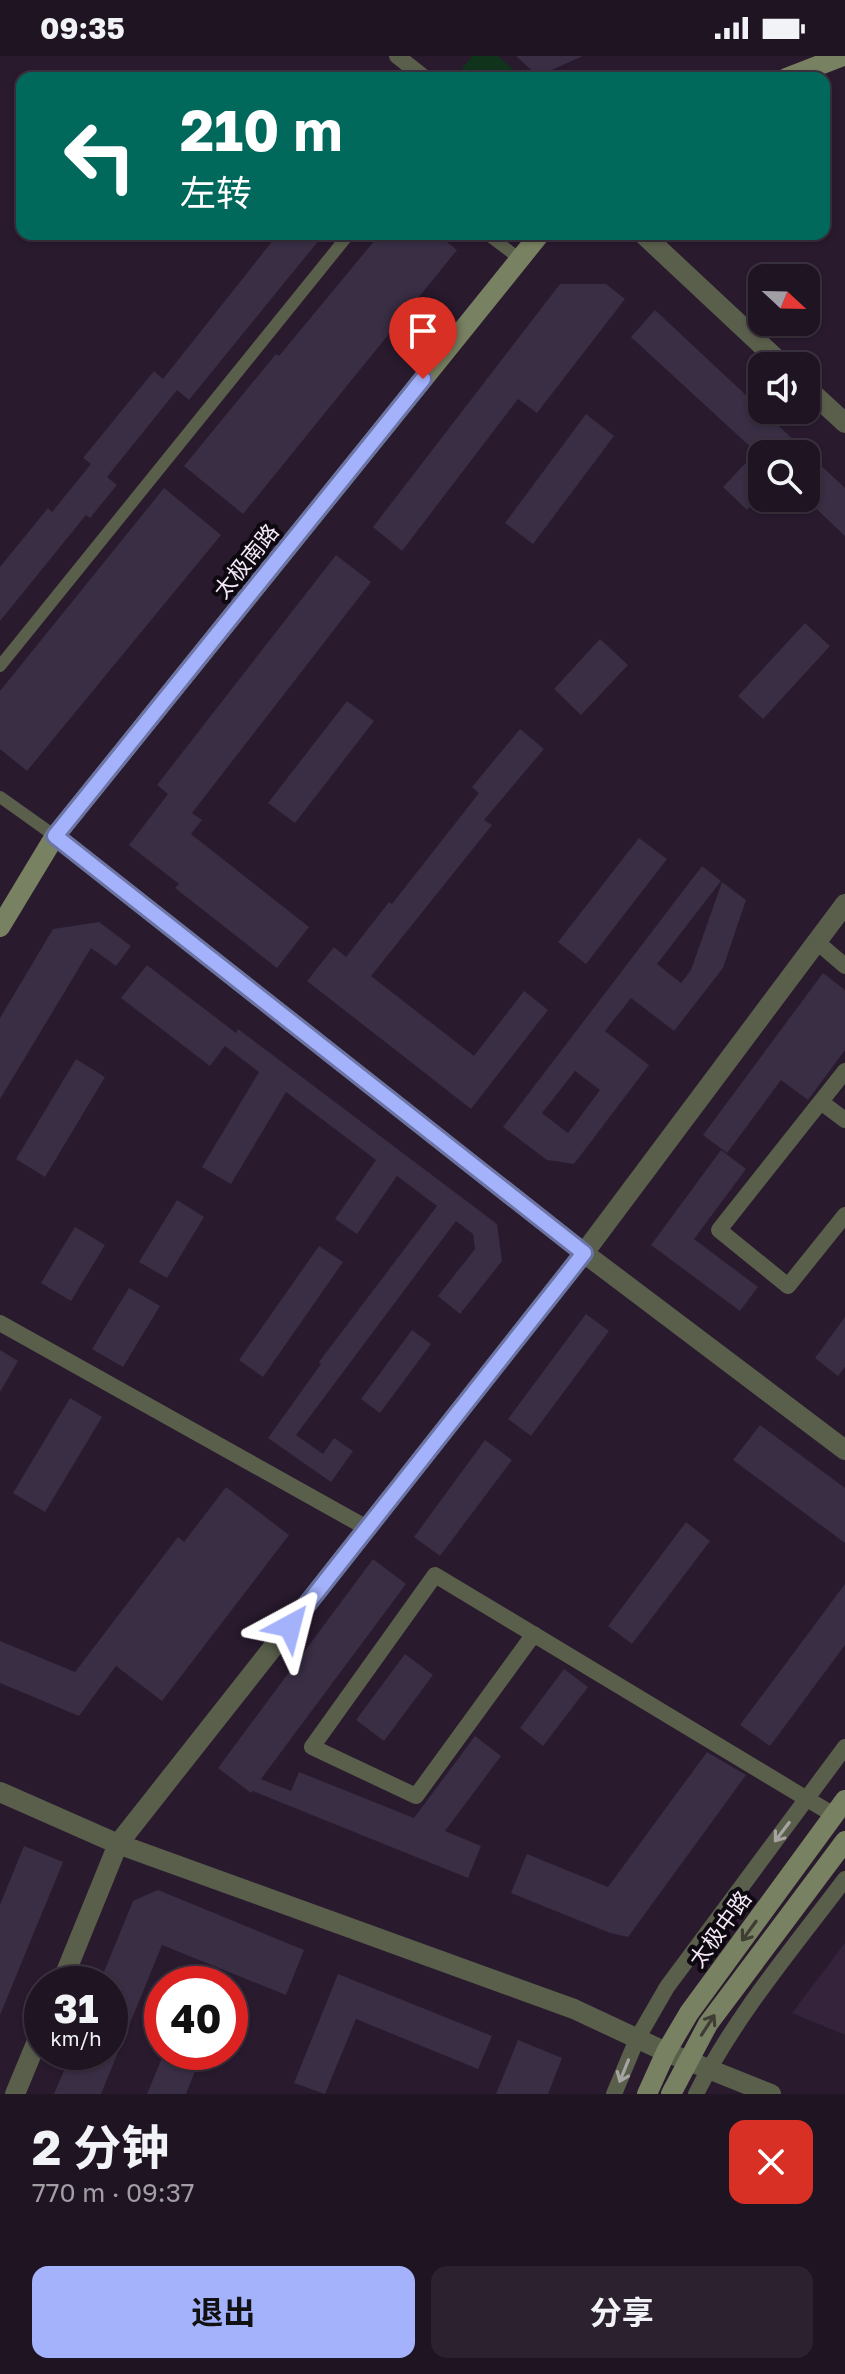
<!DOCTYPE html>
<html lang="zh">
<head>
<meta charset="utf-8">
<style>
	body { margin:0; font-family:"Golos Text","Noto Sans SC",sans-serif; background:#2c212f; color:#f1f3f6; height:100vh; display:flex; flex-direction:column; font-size:30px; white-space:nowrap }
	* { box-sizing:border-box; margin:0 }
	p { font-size:26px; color:#a19ea5 }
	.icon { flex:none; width:44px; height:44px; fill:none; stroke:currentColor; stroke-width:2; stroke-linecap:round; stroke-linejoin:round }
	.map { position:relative; height:2038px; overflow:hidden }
	.panel { display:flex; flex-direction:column; background:#1f1422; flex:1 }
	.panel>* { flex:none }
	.top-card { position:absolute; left:16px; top:16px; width:814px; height:168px; border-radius:16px; box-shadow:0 2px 6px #0004,0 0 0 2px #3c3340; background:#00695c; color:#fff; overflow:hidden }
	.needle { width:52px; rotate:112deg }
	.controls { position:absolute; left:748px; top:208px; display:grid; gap:16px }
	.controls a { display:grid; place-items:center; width:72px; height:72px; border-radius:16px; background:#1f1422; box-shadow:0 2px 6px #0004,0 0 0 2px #3c3340; font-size:40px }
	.speed { position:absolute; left:24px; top:1910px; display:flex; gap:16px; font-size:40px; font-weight:700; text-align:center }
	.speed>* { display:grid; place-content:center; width:104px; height:104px; border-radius:50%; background:#1f1422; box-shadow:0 2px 6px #0004,0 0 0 2px #3c3340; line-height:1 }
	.speed small { font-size:20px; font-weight:400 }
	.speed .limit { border:12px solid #d22; background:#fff; color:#111 }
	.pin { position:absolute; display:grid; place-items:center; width:68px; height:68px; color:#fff; margin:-82px -34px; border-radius:50% 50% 50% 0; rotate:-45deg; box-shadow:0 0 8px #0007 }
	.pin .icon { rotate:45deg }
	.me { position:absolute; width:88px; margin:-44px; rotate:38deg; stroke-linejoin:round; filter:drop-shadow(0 0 6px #0008) }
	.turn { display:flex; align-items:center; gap:28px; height:168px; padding:0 32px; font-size:36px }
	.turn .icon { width:104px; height:104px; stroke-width:2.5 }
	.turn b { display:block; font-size:56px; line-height:68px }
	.round { display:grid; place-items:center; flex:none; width:84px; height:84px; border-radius:16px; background:#2c212f }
	.head { display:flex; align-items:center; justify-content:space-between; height:136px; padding:0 32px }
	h1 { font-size:48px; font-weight:700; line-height:60px }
	.cta { display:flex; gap:16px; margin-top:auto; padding:16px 32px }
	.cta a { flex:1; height:92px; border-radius:16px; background:#a4b2fc; color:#111; font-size:32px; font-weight:700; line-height:92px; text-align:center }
	.cta a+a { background:#2c212f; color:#f1f3f6 }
	.status { display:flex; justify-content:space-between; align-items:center; height:56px; padding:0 40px; background:#1f1422; direction:ltr }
	.status svg { height:22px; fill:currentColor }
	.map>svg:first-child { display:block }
	.built { fill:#35223b }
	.green { fill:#0f331b }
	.building { fill:#392e44; fill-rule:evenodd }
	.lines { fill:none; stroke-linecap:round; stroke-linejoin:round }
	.pedestrian { stroke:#595f4b; stroke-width:12 }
	.minor { stroke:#595f4b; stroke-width:16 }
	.tertiary { stroke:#595f4b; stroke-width:20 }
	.secondary { stroke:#788161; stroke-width:20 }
	.oneway { stroke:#a6a4a1 }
	.oneway2 { stroke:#3e3e34 }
	.route-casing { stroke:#6b74a4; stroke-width:20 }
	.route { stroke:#a4b2fc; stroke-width:14 }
	.labels { text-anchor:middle; stroke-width:8; stroke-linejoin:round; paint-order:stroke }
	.street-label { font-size:22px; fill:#f4eaf7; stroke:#0e0810 }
</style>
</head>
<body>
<div class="status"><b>09:35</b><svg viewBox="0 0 49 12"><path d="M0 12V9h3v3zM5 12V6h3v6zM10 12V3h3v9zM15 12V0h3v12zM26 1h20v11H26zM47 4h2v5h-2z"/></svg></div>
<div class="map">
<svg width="845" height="2038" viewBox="0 0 845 2038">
	<rect width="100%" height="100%" fill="#291a2e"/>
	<path class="built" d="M845 1887V1979L792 1957Z"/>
	<path class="green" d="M472 0H498L523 22H455Z"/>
	<path class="building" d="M516 0H583L538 20Z
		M278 178H324L189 344 177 334 107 421 117 429 90 462 86 459 0 565V511L48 452 52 456 91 408 83 402 154 315 163 323Z
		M380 178H437L457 194 243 458 184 410 276 298 279 300Z
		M560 228H606L625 243 537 357 518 343 402 495 373 471Z
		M655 254 845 432V480L806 443V398H762V438L747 454 723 431 756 396 631 281Z
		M586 358 614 380 533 488 505 467Z
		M164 432 221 479 27 715 0 693V635Z
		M336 499 371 526 192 757 202 764 191 778 309 871 277 912 175 832 179 828 129 789 168 738 157 729Z
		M805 567 830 590 763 663 738 640Z
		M600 583 628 609 581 659 554 633Z
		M347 645 374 665 295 767 268 747Z
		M520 673 544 693 484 764 492 769 371 920 474 1000 524 935 548 954 471 1053 307 925 334 891 346 901 389 846 392 848 479 737 472 731Z
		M639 782 667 803 586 908 558 886Z
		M702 810 721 825 657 908 681 927 691 914 722 826 746 844 723 912 674 975 631 942 605 975 649 1009 574 1108 547 1104 503 1071ZM575 1015 600 1034 568 1077 542 1057Z
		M99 866 131 890 116 910 91 892 0 1043V962L53 873Z
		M147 909 236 977 238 973 497 1168 502 1205 460 1258 438 1240 475 1193 473 1178 456 1165 296 1379 323 1398 334 1382 353 1395 331 1426 268 1382 321 1308 319 1306 437 1150 397 1120 357 1178 335 1163 376 1104 286 1036 231 1128 202 1111 259 1016 225 990 210 1010 121 942Z
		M823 917 845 934V994L808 1044 781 1024 727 1097 703 1079Z
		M76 1003 105 1021 45 1121 16 1103Z
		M721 1094 746 1113 694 1183 758 1231 740 1255 651 1189Z
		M177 1144 204 1161 167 1222 139 1206Z
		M75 1171 105 1189 71 1245 41 1227Z
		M319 1190 343 1206 263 1321 239 1304Z
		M129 1232 160 1250 123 1311 92 1293Z
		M586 1258 609 1275 531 1380 508 1363Z
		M845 1261V1311L838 1320 815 1302Z
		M412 1274 431 1288 380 1357 361 1343Z
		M0 1294 18 1305 0 1336Z
		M70 1342 102 1361 45 1456 13 1437Z
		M760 1369 845 1432V1487L733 1404Z
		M485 1384 512 1404 440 1500 414 1481Z
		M226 1431 289 1479 162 1645 116 1610 79 1660 0 1627V1585L75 1616 178 1481 184 1486Z
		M686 1466 710 1485 632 1588 608 1570Z
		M373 1503 406 1528 261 1723 291 1735 299 1716 414 1762 475 1680 501 1700 445 1775 481 1790 468 1822 253 1735 251 1737 218 1712Z
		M845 1528V1589L770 1690 740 1669Z
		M405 1598 433 1619 384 1685 356 1664Z
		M564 1613 588 1631 543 1690 520 1672Z
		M707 1696 746 1719 628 1881 610 1877 511 1837 527 1798 608 1831Z
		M24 1790 63 1806 0 1959V1849Z
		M158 1834 304 1894 286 1939 162 1889 101 2038H54L72 1996H110V1928H99L133 1845Z
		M338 1918 492 1980 478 2013 356 1963 325 2038 294 2027Z
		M518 1984 562 2002 548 2038H496Z
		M164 1997 197 2010 186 2038H147Z"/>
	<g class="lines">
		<path class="pedestrian" d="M487 178 520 203
			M0 610 349 178
			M0 741 55 780"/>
		<path class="minor" d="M397 0 425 22
			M817 886 845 910
			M845 1015 719 1174 788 1230 845 1159
			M821 1046 845 1064
			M0 1267 367 1472
			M534 1578 416 1740 312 1691 435 1519 807 1743 834 1759
			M614 2038 637 1983 667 1931 845 1691
			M696 2038C735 1960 793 1892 845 1823"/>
		<path class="tertiary" d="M643 178 784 310
			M806 331 845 367
			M55 780 584 1197 845 1394
			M0 1736 118 1788 574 1953 666 1996 771 2038
			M61 1928 118 1788 584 1197 845 848
			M15 2038 42 1973"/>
		<path class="secondary" d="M786 22 843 0
			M0 871 55 780 540 178
			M647 2038 666 1996 689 1957 845 1744
			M671 2038 708 1968 845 1785"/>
	</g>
	<defs><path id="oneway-shaft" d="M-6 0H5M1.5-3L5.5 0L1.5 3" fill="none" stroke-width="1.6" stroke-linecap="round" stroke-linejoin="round" transform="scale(2)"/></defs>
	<g class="oneway">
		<use href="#oneway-shaft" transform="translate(782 1776) rotate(127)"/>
		<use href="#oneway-shaft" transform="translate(624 2015) rotate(112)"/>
	</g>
	<g class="oneway2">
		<use href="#oneway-shaft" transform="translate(749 1875) rotate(126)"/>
		<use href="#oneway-shaft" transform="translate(708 1969) rotate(-57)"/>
	</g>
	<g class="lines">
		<defs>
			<path id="route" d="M290 1570 584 1197 55 780 423 323"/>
		</defs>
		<use href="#route" class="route-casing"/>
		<use href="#route" class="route"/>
	</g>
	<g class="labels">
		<g class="street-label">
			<text transform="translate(246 505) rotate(-51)" y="8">太极南路</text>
			<text transform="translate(720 1873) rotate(-54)" y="8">太极中路</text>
		</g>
	</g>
</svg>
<div class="controls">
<a><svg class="needle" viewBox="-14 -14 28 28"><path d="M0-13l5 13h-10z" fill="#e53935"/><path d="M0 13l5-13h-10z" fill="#a19ea5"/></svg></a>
<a><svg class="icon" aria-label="sound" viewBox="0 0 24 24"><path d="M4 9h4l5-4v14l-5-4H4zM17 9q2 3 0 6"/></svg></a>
<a><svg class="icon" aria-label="search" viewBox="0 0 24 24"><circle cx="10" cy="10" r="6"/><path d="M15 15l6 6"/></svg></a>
</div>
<div class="speed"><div>31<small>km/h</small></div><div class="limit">40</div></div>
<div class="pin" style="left:423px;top:323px;background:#d93025"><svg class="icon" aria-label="arrive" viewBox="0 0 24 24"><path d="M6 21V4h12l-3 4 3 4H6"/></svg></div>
<svg class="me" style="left:290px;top:1570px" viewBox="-20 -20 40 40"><path d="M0-17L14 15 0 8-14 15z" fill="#a4b2fc" stroke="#fff" stroke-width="4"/></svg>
<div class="top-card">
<div class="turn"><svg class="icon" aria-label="left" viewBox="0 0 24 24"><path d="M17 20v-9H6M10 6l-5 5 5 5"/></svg><div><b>210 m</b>左转</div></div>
</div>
</div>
<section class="panel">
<div class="head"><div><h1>2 分钟</h1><p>770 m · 09:37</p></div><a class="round" style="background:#d93025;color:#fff"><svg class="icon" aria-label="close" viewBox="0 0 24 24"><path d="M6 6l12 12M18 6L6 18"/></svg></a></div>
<div class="cta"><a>退出</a><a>分享</a></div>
</section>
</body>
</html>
